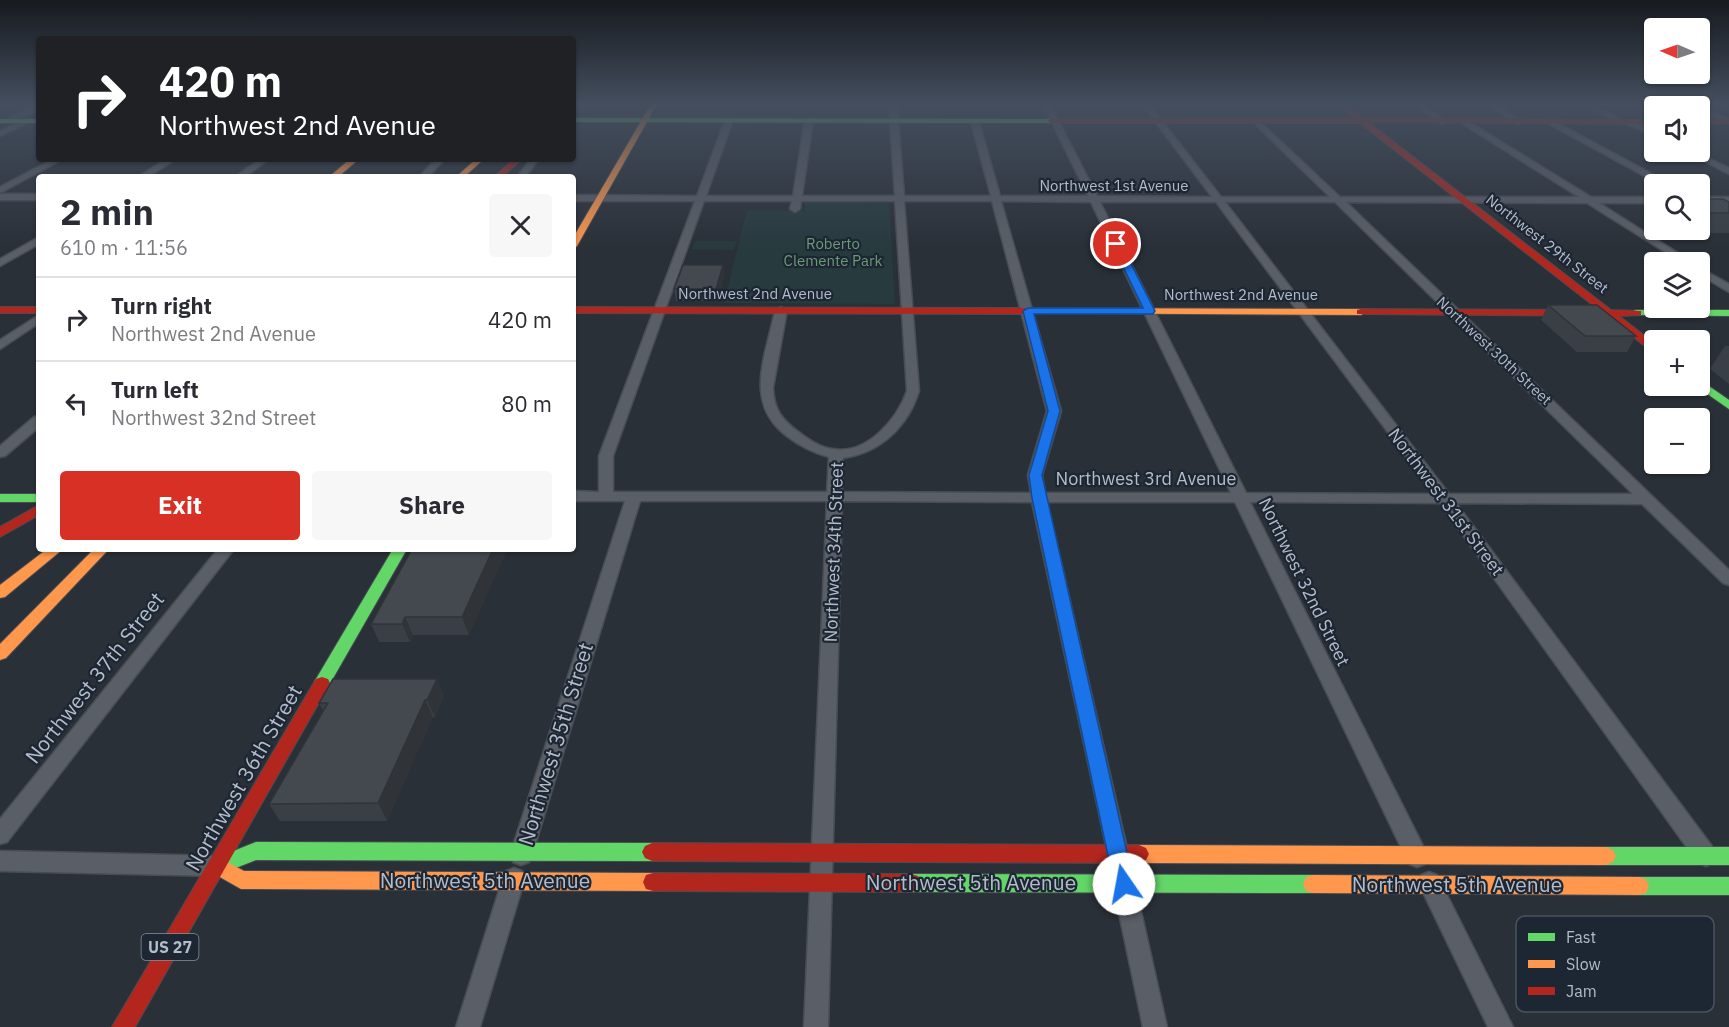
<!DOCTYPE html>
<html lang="en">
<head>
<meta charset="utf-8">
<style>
	body { margin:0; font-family:"IBM Plex Sans",sans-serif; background:#f7f7f7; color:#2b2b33; height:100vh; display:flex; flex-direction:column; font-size:22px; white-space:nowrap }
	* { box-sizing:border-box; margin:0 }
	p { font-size:20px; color:#7c7c81 }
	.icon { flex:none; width:33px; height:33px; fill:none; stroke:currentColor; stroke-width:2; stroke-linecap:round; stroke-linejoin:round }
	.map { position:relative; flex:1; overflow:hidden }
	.sheet { position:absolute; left:36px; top:174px; width:540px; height:378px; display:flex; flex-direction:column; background:#fff; border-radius:6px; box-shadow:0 2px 4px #0004 }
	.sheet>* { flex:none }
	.top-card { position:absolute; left:36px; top:36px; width:540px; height:126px; border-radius:6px; box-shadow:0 2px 4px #0004; background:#202124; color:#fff; overflow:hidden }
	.needle { width:39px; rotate:272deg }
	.controls { position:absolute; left:1644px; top:18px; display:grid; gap:12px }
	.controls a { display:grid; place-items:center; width:66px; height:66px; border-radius:6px; background:#fff; box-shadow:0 2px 4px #0004; font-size:30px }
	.pin { position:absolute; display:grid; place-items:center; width:51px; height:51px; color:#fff; margin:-26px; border:3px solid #fff; border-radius:50%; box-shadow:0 2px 6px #0007 }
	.me { position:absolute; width:66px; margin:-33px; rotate:348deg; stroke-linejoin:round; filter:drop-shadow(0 0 4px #0008) }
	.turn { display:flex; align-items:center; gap:21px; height:126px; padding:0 24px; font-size:27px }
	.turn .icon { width:78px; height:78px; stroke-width:2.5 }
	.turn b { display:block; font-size:42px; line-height:51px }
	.round { display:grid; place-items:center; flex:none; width:63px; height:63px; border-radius:6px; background:#f7f7f7 }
	.head { display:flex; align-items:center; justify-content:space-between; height:102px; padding:0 24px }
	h1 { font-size:36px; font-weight:700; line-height:45px }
	.cta { display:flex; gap:12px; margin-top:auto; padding:12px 24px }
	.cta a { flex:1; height:69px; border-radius:6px; background:#d93025; color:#fff; font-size:24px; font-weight:700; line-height:69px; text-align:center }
	.cta a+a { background:#f7f7f7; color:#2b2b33 }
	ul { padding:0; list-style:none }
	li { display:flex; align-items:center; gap:18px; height:84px; padding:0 24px; border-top:2px solid #e1e1e2 }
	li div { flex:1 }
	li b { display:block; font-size:22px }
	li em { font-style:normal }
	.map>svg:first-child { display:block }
	.green { fill:#273a3e }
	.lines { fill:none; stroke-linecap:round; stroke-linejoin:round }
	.street-casing { stroke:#484c53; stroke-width:3 }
	.fast-casing { stroke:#484c53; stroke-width:2 }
	.slow-casing { stroke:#484c53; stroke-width:2 }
	.jam-casing { stroke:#484c53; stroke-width:2 }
	.street { fill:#5a5e66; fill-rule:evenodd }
	.fast { fill:#63d668; fill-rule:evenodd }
	.slow { fill:#ff974d; fill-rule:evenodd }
	.jam { fill:#b3261e; fill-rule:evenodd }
	.wall { fill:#3a3f45 }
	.shaded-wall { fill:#303338 }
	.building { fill:#444950; stroke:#303338; stroke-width:1.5 }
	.route { fill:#1a73e8; stroke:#114b97; stroke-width:1.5 }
	.labels { text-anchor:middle; stroke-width:4.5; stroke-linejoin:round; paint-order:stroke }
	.far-street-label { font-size:15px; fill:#b4bcc9; stroke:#1d2633 }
	.far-park-label { font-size:15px; fill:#6b9a76; stroke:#1d2633 }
	.shield { fill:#1d2633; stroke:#878f9c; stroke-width:1.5 }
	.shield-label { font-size:16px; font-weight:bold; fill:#b4bcc9 }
	.street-label { font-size:18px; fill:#b4bcc9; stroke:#1d2633 }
	.near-street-label { font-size:21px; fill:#b4bcc9; stroke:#1d2633 }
	.key { fill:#1d2633; stroke:#4a5360; stroke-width:1.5 }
	.key-label { font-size:16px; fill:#b4bcc9 }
</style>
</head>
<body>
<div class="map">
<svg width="1729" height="1027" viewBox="0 0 1729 1027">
	<rect width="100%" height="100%" fill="#2a3038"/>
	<path class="green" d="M1155 104H1286L1300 117H1169L1164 115Z
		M805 202 889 203 895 304 724 303 747 210 804 211Z
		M695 241H737L734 250 692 249Z"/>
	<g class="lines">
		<defs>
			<path id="street" d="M39 104V109L9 123 2 121Z
				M889 104H897L904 196H991L971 122 975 120 979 122 1000 196H1088L1043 104H1050L1097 196 1212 197 1142 104H1149L1221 197H1330L1256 125 1259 121 1340 197H1579L1463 124 1466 120 1591 197H1654V203H1599L1692 262H1681L1587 203 1346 202 1729 570V585L1723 583 1642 504 1456 503 1714 849 1717 856 1714 863 1706 866 1698 863 1440 503 1250 502 1425 850 1428 857 1425 864 1417 867 1409 864 1235 502H1047L1129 857 1126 864 1118 867 1110 864 1032 502 842 501 828 1027H804L827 501H640L532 855 529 862 521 865 513 862 510 855 625 501H573V491L599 492V456L695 201H573V195L697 196 725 120 729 118 733 120 706 196H793L805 120 809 118 813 120 802 196H895ZM704 201H792L790 209 795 212 800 209 801 201H895L907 391C897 419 867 455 833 449 821 448 809 440 800 433 782 420 774 410 773 388L787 310 781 307 775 310C766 357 742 403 788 437 800 446 814 453 829 457L827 492H613V456ZM904 201H992L1047 411 1028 475 1031 493 842 492 843 458C881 453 908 426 919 391ZM1001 201 1091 202 1231 493H1045L1042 475 1061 411ZM1100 202H1216L1434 494 1246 493ZM1225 202H1335L1633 494H1449Z
				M1413 104H1421L1448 122 1441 124Z
				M1486 104H1495L1524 122 1517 124Z
				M1583 104H1592L1626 122 1619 124Z
				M1700 107 1729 119V123L1700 111Z
				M1552 120 1667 182 1668 184H1659L1549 124Z
				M1630 120 1654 131V136L1627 124Z
				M21 121 28 123 0 136V131Z
				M1686 152H1695L1729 168V174Z
				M53 159H63L0 193V187Z
				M166 159H176L148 177H138Z
				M260 159H269L245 177H235Z
				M436 159H445L428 177H419Z
				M531 159H539L525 177H517Z
				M0 194H39V200H0Z
				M1700 197H1729V203H1700Z
				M39 237V244L0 266V259Z
				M1700 268 1729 284V292L1700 275Z
				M39 315V323L0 349V340Z
				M39 416V427L5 456 0 457V446L34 417Z
				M218 549H234L7 842 0 844V819Z
				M0 851 218 856 226 859 229 866 226 873 218 876 0 871Z
				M514 868 522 871 525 878 480 1027H456L503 878 506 871Z
				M1123 870 1131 873 1134 880 1167 1027H1143L1112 880 1115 873Z
				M1429 872 1437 875 1513 1027H1488L1418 882 1421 875Z"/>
			<path id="fast" d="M573 118 1051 119 1054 121 1051 123 573 122Z
				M0 119H39V123H0Z
				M1637 310H1729V316L1633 315V311Z
				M1700 380 1729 400V409L1696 386H1700Z
				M0 494H39V502H0Z
				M393 549H407L328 687 322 689 316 687 314 683 316 679Z
				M256 842 652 843 659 846 662 852 659 858 652 861 256 860 218 875 211 872 208 866 211 860Z
				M1606 847H1729V865H1606L1599 862 1596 856 1599 850Z
				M911 874 1313 875 1320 877 1323 884 1320 891 1313 893 911 892 904 890 901 883 904 876Z
				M1639 877H1729V895H1639L1632 893 1629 886 1632 879Z"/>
			<path id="slow" d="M651 104H657L577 246 573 249V238Z
				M350 159H359L338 177H329Z
				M476 159H484L464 177H456Z
				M1027 308 1361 309 1366 312 1361 315 1023 313V309Z
				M47 549H63L5 597 0 598V585Z
				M94 549H109L6 658 0 660V644Z
				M1139 845 1606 847 1613 850 1616 856 1613 862 1606 865 1139 863 1132 860 1129 854 1132 848Z
				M218 857 244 871 653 873 660 875 663 882 660 889 653 891 241 889 211 872 208 866 211 860Z
				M1313 875 1639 877 1646 879 1649 886 1646 893 1639 895 1313 893 1306 891 1303 884 1306 877Z"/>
			<path id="jam" d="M1337 104H1344L1362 118 1654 120V124L1368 122 1611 310 1641 311V315L1619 316 1654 343V351L1650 350 1606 316 1357 314V310L1361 309 1599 310 1360 123H1051L1048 121 1051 119 1354 118Z
				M1729 119V123L1700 124V120Z
				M514 159H522L502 177H494Z
				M0 307H39V313H0Z
				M573 307 1027 308 1032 311 1027 314 573 313Z
				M39 505V515L0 537V527Z
				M322 677 328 679 330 683 135 1027H112L316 679Z
				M652 843 1139 845 1146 848 1149 854 1146 860 1139 863 652 861 645 858 642 852 645 846Z
				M653 873 911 874 918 876 921 883 918 890 911 892 653 891 646 889 643 882 646 875Z"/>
		</defs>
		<use href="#street" class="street-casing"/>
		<use href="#fast" class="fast-casing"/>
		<use href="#slow" class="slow-casing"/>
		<use href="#jam" class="jam-casing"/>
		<use href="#street" class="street"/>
		<use href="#fast" class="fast"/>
		<use href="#slow" class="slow"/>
		<use href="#jam" class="jam"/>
	</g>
	<path class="wall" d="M1700 199 1729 202V233H1694L1689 230H1700Z
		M723 265 724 276 718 301H676L674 289Z
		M1548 305 1636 336 1627 352H1577L1541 320Z
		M1725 346H1729V384L1710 369Z
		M507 549 469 635H413L410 642H379L371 624Z
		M437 679 444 696 435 717H433L387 821H280L269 804 323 711 319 703Z"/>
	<path class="shaded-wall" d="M723 265 724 276 718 301 716 289Z
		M493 549H507L469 635 462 617Z
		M405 617 413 635 410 642 402 624Z
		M437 679 444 696 435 717 427 700Z
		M425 700 433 717 387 821 378 803Z"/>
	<path class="building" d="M1700 199H1723L1729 202V213H1706L1700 209Z
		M683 265H723L716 289H674Z
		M1548 305H1597L1636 336H1585Z
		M412 549H493L462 617H405L402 624H371Z
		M333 679H437L427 700H425L378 803 269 804 328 703H319Z"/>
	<linearGradient id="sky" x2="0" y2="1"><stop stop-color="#171a1f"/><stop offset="0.42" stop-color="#444e5e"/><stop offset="1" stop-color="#444e5e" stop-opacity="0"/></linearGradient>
	<rect width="1729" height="248" fill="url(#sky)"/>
	<path class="route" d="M1116 241 1121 244 1155 311 1153 314H1034L1060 411 1042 475 1134 884 1131 890 1124 893 1117 890 1114 884 1032 498 1029 475 1048 411 1023 311 1028 308H1143L1112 244Z"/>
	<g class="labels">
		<g class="far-street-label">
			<text x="1114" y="191">Northwest 1st Avenue</text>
			<text transform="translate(1547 244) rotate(38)" y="5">Northwest 29th Street</text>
			<text x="755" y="299">Northwest 2nd Avenue</text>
			<text x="1241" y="300">Northwest 2nd Avenue</text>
			<text transform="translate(1494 351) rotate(43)" y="5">Northwest 30th Street</text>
		</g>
		<g class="far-park-label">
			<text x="833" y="249">Roberto<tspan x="833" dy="17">Clemente Park</tspan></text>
		</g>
		<rect class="shield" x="141.5" y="934" width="57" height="26" rx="4.5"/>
		<g class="shield-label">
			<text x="170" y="953">US 27</text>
		</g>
		<g class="street-label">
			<text x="1146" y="485">Northwest 3rd Avenue</text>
			<text transform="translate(1446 502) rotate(53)" y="6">Northwest 31st Street</text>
			<text transform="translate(834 552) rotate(-88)" y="6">Northwest 34th Street</text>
			<text transform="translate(1304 582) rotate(64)" y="6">Northwest 32nd Street</text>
		</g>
		<g class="near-street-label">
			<text transform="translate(95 678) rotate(-52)" y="7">Northwest 37th Street</text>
			<text transform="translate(556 744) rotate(-73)" y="7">Northwest 35th Street</text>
			<text transform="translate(244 778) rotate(-60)" y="7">Northwest 36th Street</text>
			<text x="485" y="888">Northwest 5th Avenue</text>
			<text x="971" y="890">Northwest 5th Avenue</text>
			<text x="1457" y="892">Northwest 5th Avenue</text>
		</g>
	</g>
	<rect x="1516" y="916" width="198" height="96" rx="9" class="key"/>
	<rect x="1528" y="933" width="27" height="8" fill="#63d668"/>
	<rect x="1528" y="960" width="27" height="8" fill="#ff974d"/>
	<rect x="1528" y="987" width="27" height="8" fill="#b3261e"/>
	<g class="key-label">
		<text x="1566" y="943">Fast</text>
		<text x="1566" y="970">Slow</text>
		<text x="1566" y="997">Jam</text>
	</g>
</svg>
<div class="controls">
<a><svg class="needle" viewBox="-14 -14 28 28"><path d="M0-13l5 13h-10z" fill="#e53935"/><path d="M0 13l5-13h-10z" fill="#7c7c81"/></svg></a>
<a><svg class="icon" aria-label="sound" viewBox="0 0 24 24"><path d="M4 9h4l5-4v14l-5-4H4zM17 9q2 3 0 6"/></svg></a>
<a><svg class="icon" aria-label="search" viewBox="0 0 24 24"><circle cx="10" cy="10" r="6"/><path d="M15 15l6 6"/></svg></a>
<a><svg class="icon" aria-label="layers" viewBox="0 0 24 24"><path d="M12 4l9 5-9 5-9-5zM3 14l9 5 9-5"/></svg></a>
<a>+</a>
<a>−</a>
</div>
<div class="pin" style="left:1116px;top:244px;background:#d93025"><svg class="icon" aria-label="arrive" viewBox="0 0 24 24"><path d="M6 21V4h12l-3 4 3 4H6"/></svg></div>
<svg class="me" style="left:1124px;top:884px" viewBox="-20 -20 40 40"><circle r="19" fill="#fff"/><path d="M0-13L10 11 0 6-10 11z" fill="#1a73e8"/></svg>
<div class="top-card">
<div class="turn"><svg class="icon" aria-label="right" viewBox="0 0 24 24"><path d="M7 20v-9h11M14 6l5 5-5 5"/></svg><div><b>420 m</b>Northwest 2nd Avenue</div></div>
</div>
<section class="sheet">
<div class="head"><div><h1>2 min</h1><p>610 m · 11:56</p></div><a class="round"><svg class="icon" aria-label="close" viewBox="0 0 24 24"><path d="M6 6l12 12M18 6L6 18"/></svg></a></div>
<ul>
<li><svg class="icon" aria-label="right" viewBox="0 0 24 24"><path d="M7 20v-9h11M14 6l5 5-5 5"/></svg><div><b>Turn right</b><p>Northwest 2nd Avenue</p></div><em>420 m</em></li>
<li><svg class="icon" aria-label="left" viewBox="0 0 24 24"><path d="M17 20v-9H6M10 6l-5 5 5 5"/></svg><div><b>Turn left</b><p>Northwest 32nd Street</p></div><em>80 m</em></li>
</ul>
<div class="cta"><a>Exit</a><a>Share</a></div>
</section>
</div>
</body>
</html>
